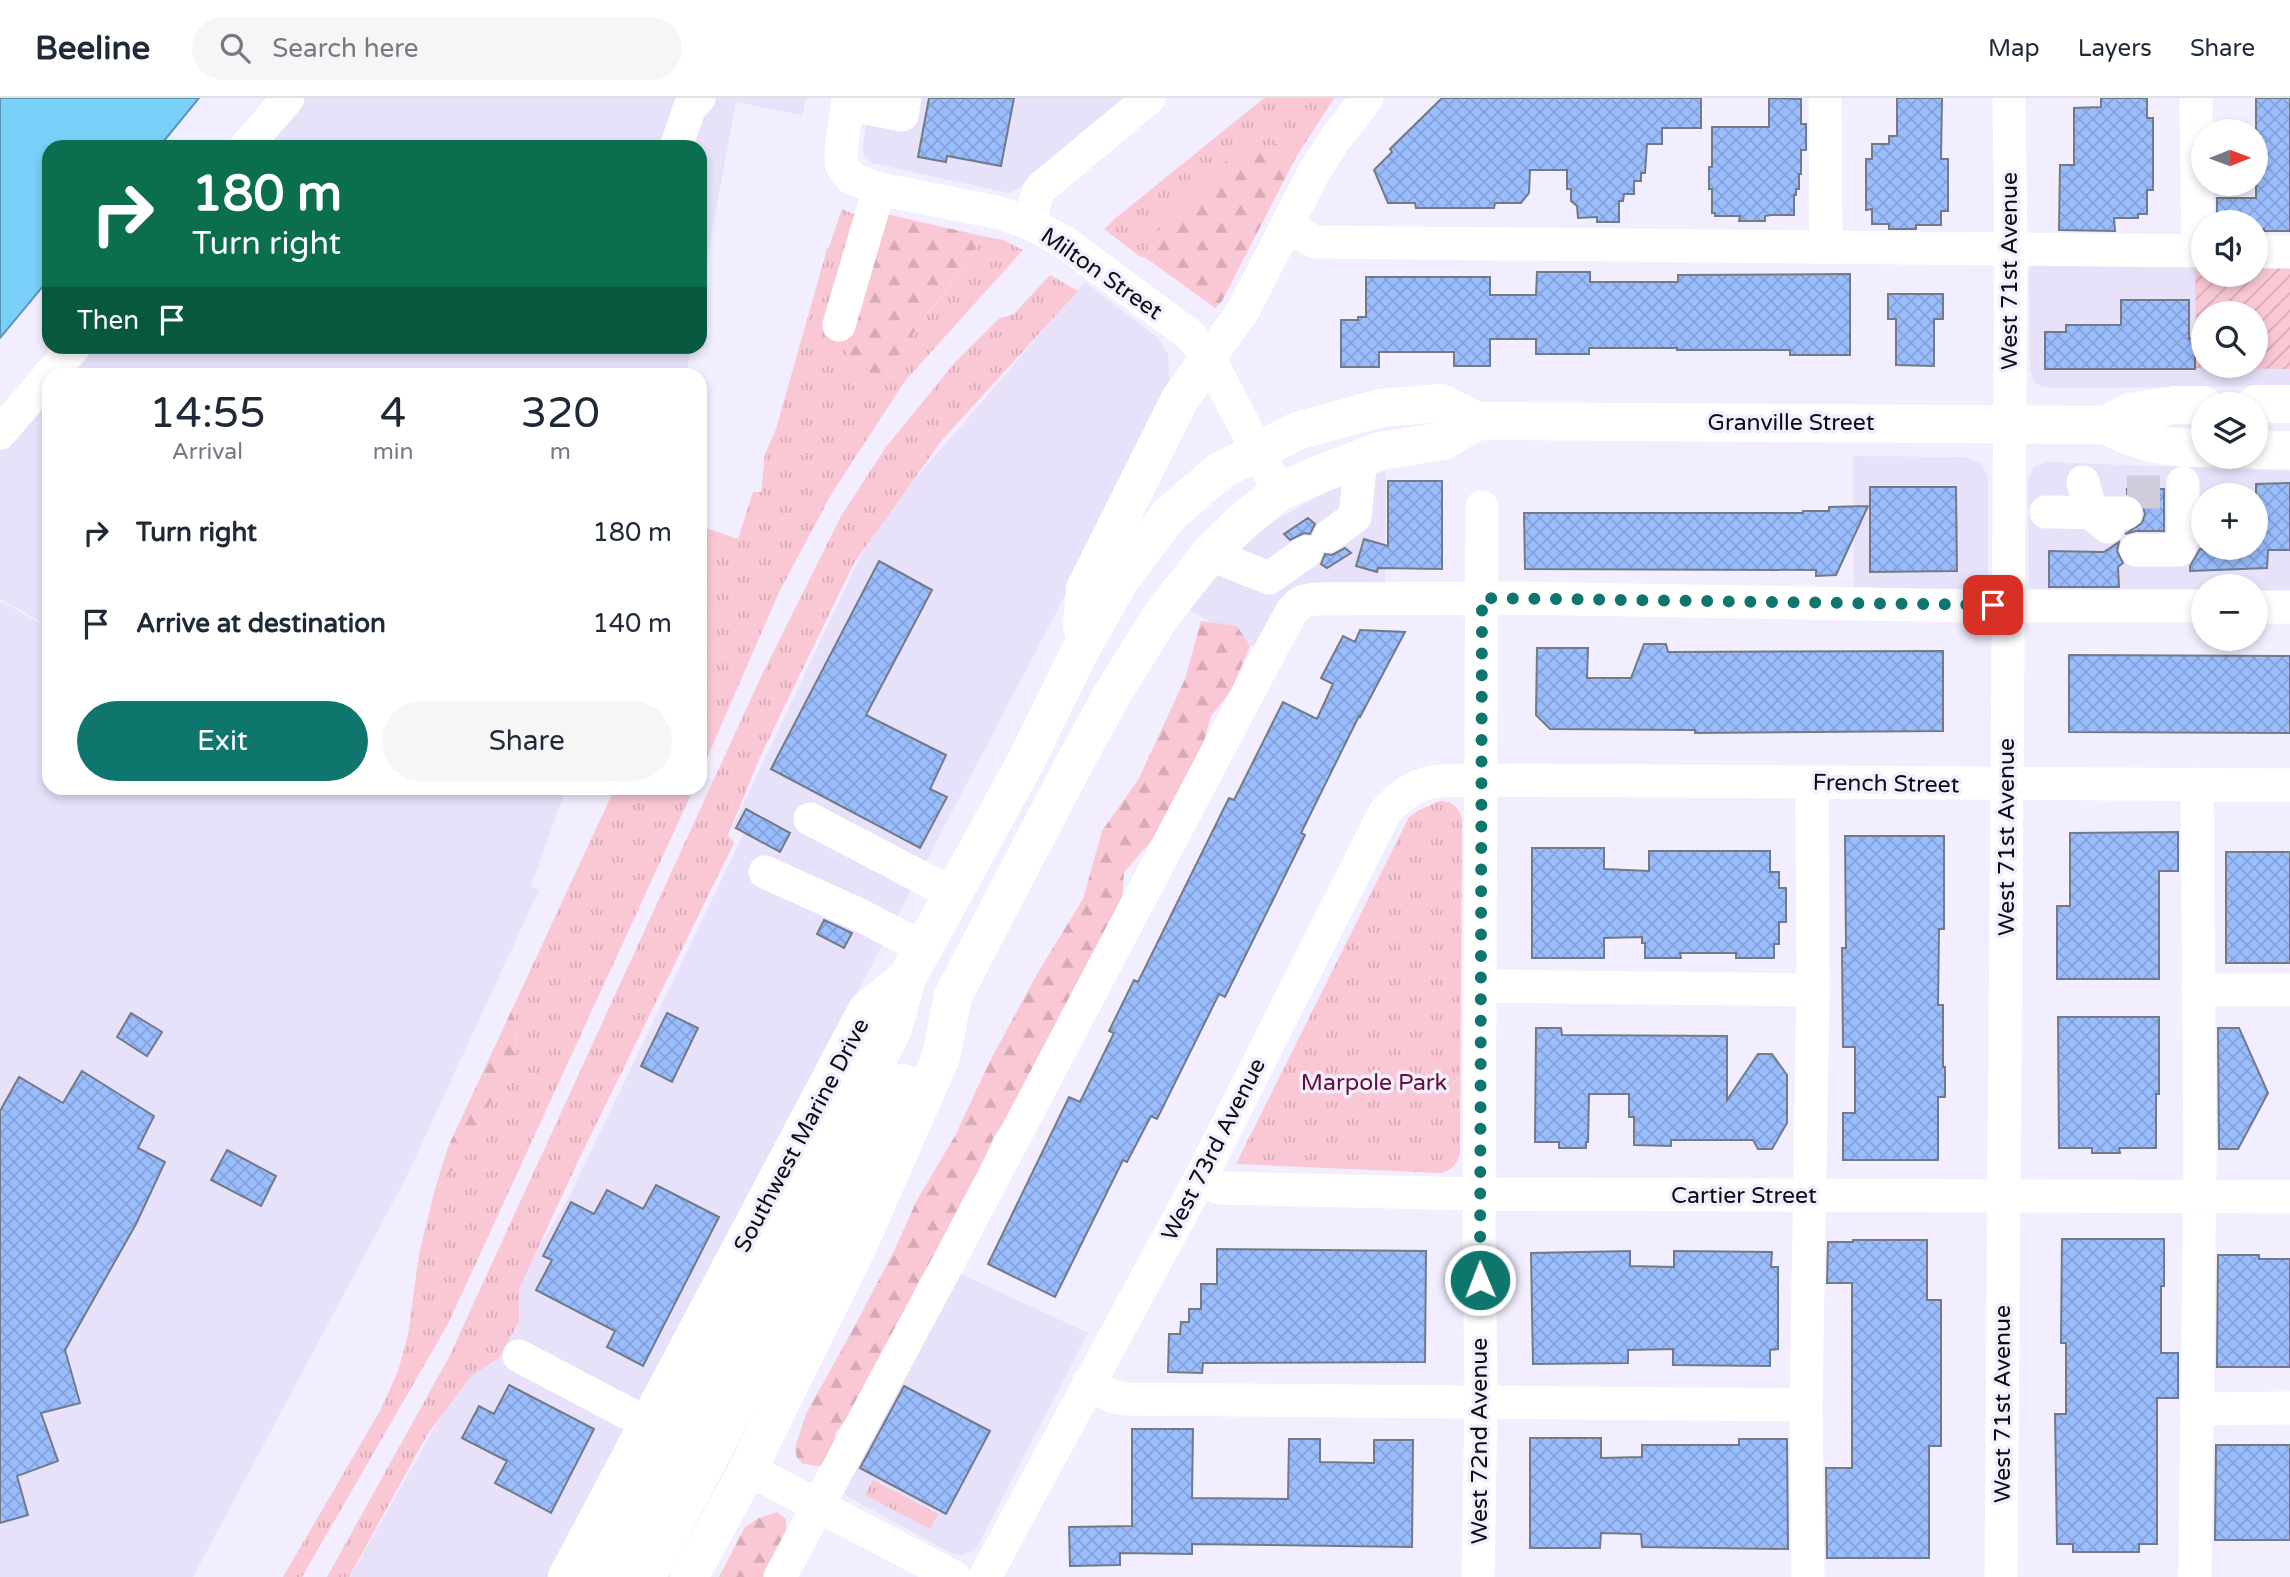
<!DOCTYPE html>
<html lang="en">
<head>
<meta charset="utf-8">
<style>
	body { margin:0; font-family:"Varela Round",sans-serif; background:#f6f6f7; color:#1f2937; height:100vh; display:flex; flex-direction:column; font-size:26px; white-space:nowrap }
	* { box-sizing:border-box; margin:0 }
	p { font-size:23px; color:#747a83 }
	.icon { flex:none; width:38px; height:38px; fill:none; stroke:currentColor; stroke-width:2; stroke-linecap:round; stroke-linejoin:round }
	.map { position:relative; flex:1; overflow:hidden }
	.panel { position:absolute; left:42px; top:270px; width:665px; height:427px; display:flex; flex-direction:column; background:#fff; border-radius:21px; box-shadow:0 4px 10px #0003 }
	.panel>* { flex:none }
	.top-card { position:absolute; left:42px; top:42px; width:665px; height:214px; border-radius:21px; box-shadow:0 4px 10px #0003; background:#0b6e4f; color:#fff; overflow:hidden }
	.needle { width:46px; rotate:89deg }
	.fabs { position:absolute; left:2191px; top:21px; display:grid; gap:14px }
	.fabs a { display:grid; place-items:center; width:77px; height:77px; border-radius:50%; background:#fff; box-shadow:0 4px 10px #0003; font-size:35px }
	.pin { position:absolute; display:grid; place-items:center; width:60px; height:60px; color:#fff; margin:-30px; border-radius:14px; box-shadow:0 4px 10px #0006 }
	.me { position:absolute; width:77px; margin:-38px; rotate:359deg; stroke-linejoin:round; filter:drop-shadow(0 0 5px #0008) }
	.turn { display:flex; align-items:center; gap:24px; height:147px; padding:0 35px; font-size:32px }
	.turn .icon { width:91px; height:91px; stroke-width:2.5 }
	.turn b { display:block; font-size:49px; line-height:60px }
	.then { display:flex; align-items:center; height:66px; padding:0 35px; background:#0003; gap:14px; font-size:26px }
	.eta { display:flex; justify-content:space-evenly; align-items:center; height:119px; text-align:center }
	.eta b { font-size:42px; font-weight:600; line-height:49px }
	.cta { display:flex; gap:14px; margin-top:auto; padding:14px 35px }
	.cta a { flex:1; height:80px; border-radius:42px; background:#0f766e; color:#fff; font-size:28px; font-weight:600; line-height:80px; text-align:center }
	.cta a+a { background:#f6f6f7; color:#1f2937 }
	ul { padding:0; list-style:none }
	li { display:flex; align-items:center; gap:21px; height:91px; padding:0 35px }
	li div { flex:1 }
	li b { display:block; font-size:26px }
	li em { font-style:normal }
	header { display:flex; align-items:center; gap:42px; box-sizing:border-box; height:98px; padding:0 35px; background:#fff; border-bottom:2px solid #e0e1e3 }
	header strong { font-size:33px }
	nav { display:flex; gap:38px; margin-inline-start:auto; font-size:24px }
	.search { width:490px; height:63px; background:#f6f6f7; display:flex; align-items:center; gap:18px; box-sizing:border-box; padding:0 24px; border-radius:38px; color:#747a83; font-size:26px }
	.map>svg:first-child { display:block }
	.built { fill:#e7e2f9; fill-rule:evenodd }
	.grass { fill:url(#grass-tufts) }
	.forest { fill:url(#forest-firs) }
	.garden { fill:url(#garden-furrows); fill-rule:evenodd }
	.water { fill:#79d0f9; stroke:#5995b3; stroke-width:2 }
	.building { fill:url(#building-cross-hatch); stroke:#727a87; stroke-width:2 }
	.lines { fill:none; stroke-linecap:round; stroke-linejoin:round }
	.minor-tunnel { stroke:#d0ccdb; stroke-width:33; stroke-dasharray:33 17; stroke-linecap:butt }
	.minor { stroke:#fff; stroke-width:33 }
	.major { stroke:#fff; stroke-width:38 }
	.route { stroke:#0f766e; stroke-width:12; stroke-dasharray:0 21.6 }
	.labels { text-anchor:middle; stroke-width:7; stroke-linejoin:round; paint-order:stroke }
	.street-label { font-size:23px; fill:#0d0c11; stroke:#f2eeff }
	.park-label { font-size:23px; fill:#670d35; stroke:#f2eeff }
</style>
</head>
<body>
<header>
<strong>Beeline</strong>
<div class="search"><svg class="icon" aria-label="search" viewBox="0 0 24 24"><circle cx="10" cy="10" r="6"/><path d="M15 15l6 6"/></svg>Search here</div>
<nav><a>Map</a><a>Layers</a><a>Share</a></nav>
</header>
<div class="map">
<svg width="2290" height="1479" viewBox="0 0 2290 1479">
	<defs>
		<pattern id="grass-tufts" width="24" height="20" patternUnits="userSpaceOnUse" patternTransform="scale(1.75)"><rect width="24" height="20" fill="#fac8d5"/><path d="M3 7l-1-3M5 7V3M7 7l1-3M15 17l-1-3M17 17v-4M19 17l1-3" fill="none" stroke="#d5abb6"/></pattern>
		<pattern id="forest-firs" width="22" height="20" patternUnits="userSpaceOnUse" patternTransform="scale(1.75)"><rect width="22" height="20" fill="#fac8d5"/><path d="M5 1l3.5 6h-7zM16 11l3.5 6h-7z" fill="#d5abb6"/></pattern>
		<pattern id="garden-furrows" width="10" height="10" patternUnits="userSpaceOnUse" patternTransform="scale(1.75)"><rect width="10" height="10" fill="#fac8d5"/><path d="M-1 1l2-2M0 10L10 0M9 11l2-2" fill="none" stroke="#d5abb6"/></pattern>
		<pattern id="building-cross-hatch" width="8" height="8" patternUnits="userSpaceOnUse" patternTransform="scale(1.75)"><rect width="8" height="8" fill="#9abdfe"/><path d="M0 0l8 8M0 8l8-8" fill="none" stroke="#84a1d9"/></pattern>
	</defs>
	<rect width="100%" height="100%" fill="#f2eeff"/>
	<path class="built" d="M304 0H806L802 17 736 4 700 198V49H262Z
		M871 0H1129L1021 89 1008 95 872 65 864 57 863 46Z
		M2203 153V177H2256L2290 154V288L2049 290 2040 288 2034 284 2030 271 2029 172 2033 164ZM2203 215H2256V268H2203Z
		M1085 184 1157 239 1168 255 1170 292 1127 379 552 1479H350L472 1263 568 1101 744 735 732 730 862 455 904 394Z
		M90 248 691 249 686 276H66Z
		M49 296V528L0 501V353Z
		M1853 358 1964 359 1981 365 1988 379V489L1984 494 1854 505Z
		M2048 364 2290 373V510L2256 509V488H2203V508L2032 493 2029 487 2028 382 2034 368ZM2203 397H2256V450H2203Z
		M1386 373 1385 501H1314L1268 557 1190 512 1236 456 1271 425 1329 392Z
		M0 503 49 530V690H566L531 788 539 792 407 1078 193 1479H0Z
		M946 1169 1088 1235 977 1449 973 1453 960 1457 953 1456 843 1396Z"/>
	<path class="grass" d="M1264 0H1334L1295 61 1277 46 1150 142 1146 160 1139 158 1104 131 1117 119Z
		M842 111 858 118 886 278C896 263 905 247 916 232 939 200 966 174 982 138L1003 142 1023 152 905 283 832 395 780 492 700 676V428L738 441 753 394H761L765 356 776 331 827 151 829 149Z
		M1050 177 1078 193 942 342 854 465 760 659 728 737 734 745 580 1059 519 1191V1223L499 1260 471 1278 427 1337 349 1479H327L449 1259 759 583 841 418 886 349 956 263 1000 220 1014 216Z
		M615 690H694L448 1226 302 1479H283L381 1311 398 1273 408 1237 419 1156 435 1091 458 1067 517 953 515 905Z
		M1440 703C1452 703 1459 709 1462 720L1460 1056C1456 1067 1452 1072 1441 1075L1236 1066 1409 719 1419 712Z
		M873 1382 938 1416 930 1431 865 1397Z"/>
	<path class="forest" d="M1277 46 1295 61 1222 203 1215 210 1146 160 1150 142 1229 60 1249 50Z
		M886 116 982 138C966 174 938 200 916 232 905 247 896 263 886 278L862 279 847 256 844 229Z
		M1201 523 1237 528 1250 548 1231 593 1211 618 1200 657 1155 739 1124 774 1122 803 1021 1002 994 1038 960 1120 919 1183 871 1291 835 1335 834 1358 828 1369 803 1366 797 1360 795 1350 806 1316 852 1233 894 1153 916 1104 956 1036 989 965 1037 876 1083 801 1102 733 1138 682 1185 581Z
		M515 905 517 953 458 1067 435 1091 448 1049Z
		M777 1414 786 1421V1439L766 1479H719L745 1429 759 1420Z"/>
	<path class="garden" d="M2195 164H2203V177H2256V165L2290 166V271L2196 270ZM2203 215H2256V268H2203Z"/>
	<path class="water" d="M0 0H199L159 49H49V181L0 240Z"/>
	<path class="building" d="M929 0H1014L1001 68 947 58 946 64 918 59Z
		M1442 0H1701V30H1662V46H1647L1645 75H1641V83H1634V96H1624L1623 103H1619V124H1597V119L1578 120 1577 108 1571 103V91H1567V72H1530L1529 95 1521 105H1495L1494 110H1416L1415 105H1388L1374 72 1392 54 1390 51Z
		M1769 0 1801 1V26H1806V52H1801V76H1799V91H1796V97H1794V117H1771L1765 118V123H1739L1740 118H1715V115H1712V91H1709V69H1712V29H1769Z
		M1897 0H1942L1941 61H1948V113H1941V127H1916V131H1889V126H1872V111L1866 112V61H1872V46H1889V38H1897Z
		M2101 0H2147V20H2153V92H2147V116H2138V120H2114L2115 133 2059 132 2060 67H2074V10L2101 9Z
		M2256 0H2290V133H2264V131H2257L2256 124H2217V100H2256Z
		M1537 174H1590V184H1678V177L1850 176V257H1790V252H1677V250H1589V256H1536V241H1490V268H1454V254H1379V269H1341V222H1358V219H1366V179H1490V197H1536Z
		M1888 196H1943V221H1934V268L1896 267V221H1888Z
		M2121 202H2189V241L2195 240V271H2045V234H2066V227H2121Z
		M1388 383H1442V471L1378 470 1377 474 1356 468 1364 441 1388 448Z
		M2290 385V452H2268L2267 470 2190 473V468L2200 451 2256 450V386Z
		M1870 389H1956L1957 473 1870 474Z
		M2127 391H2164V433H2136L2125 436 2142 425 2145 416 2142 405 2135 398 2127 396Z
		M1868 408 1836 477 1816 478V472L1525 471 1524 415H1803V413H1829V409Z
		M1308 420 1315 426 1310 436 1304 435 1290 442 1284 436Z
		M2119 444 2117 453 2123 465 2118 469 2119 489H2049V453L2104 454Z
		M1345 450 1351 455 1327 470 1321 466 1325 456 1332 457Z
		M879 463 932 492 866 617 946 657 930 691 947 699 920 750 771 671Z
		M1360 532 1405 534 1360 619 1359 618 1301 735 1305 737 1225 899 1219 896 1157 1021 1151 1018 1127 1064 1123 1062 1055 1199 988 1166 1069 999 1080 1004 1114 935 1109 933 1134 882 1138 884 1229 700 1234 702 1283 604 1317 621 1333 586 1321 580 1343 538 1355 544Z
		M1644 546H1666L1668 554 1943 553V633L1695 635V632L1550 631 1536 617 1537 550H1588L1587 580H1631Z
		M2069 557 2290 558V635L2069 634Z
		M746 711 790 735 780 754 736 730Z
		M2178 734V773H2159V881H2057V808H2070V735Z
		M1845 738H1944V831H1939L1938 907H1943V969H1945V999H1938V1062H1843V1015H1855V949H1843L1842 850H1846Z
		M1532 750H1604V771L1649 773V753H1770V774H1779V790H1786V824H1779V846H1774V860H1736V855H1680L1681 860H1645V845H1642V839L1604 840V860H1532Z
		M2226 754H2290V865H2226Z
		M824 822 852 835 844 850 817 836Z
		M131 915 162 934 147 958 117 939Z
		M667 915 698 930 672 984 641 968Z
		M2058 919H2159V996H2156V1050H2119L2120 1055H2092V1050H2059Z
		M1536 930H1561L1562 937 1727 938V1002L1758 956H1772L1787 977V1025L1772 1051H1758L1753 1042H1671V1048L1634 1047V1019H1629V996H1589L1588 1044H1586V1050H1559V1044H1535Z
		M2218 930H2239L2268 995 2238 1051H2219Z
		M82 973 154 1018 138 1050 165 1064 136 1126 65 1252 80 1305 41 1315 58 1363 17 1378 28 1417 0 1425V1013L19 979 63 1005Z
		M227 1052 276 1078 261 1108 211 1082Z
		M656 1087 719 1119 643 1268 607 1249 615 1233 536 1192 552 1162 543 1158 571 1104 594 1116 607 1092 643 1111Z
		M2062 1141H2164V1188H2161V1255H2178V1300H2157V1446H2139V1454H2073V1446H2057L2055 1316H2066V1245H2061Z
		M1853 1142H1927V1202H1941V1348H1929V1460H1827L1826 1370H1852V1185H1827L1828 1144H1853Z
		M1217 1151 1426 1153 1425 1264 1203 1265 1202 1275 1168 1274 1169 1236H1180L1181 1224H1189V1211H1201V1186H1217Z
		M1630 1153V1168L1674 1169V1153L1772 1154 1771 1169H1778V1251L1770 1252V1268L1673 1267V1251L1628 1252V1265L1533 1266 1531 1155Z
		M2218 1157H2259V1161H2290V1269H2217Z
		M509 1287 594 1331 551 1415 495 1385 507 1363 462 1340 479 1308 494 1316Z
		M904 1288 990 1333 946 1416 860 1370Z
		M1132 1331H1193L1192 1400 1288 1401 1289 1341H1320V1364L1374 1365V1342H1413L1412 1449 1192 1446V1456L1120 1455V1467L1070 1468 1069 1429 1132 1428Z
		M1530 1340H1601V1360L1642 1359V1347H1739V1341H1787L1788 1451 1642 1449 1641 1436 1601 1435 1600 1450H1530Z
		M2216 1347H2290V1442H2215Z"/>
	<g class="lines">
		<path class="minor-tunnel" d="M2127 394H2167"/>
		<path class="minor" d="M848 0 841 55 842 68 851 80 879 91 1000 115 1029 125 1064 144 1190 237 1209 260 1279 394
			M1825 0 1826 148
			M2196 0 2198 153
			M847 6 902 17 905 0
			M246 49 288 0
			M676 49 689 11 699 0
			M1029 125 1038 94 1042 89 1149 0
			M1287 128 1315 144 2203 153
			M2256 154H2290
			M839 227 879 91
			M1209 260 1243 213 1314 74 1335 41 1367 0
			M50 276 75 248
			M0 335 49 278
			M2083 384 2091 415 2108 429
			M2046 414 2126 415
			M1329 438 1355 419 1361 360
			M2136 452H2179L2183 439V385
			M1209 456 1269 480 1306 454
			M2256 509H2290
			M810 721 953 796
			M765 774 860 817 923 850
			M1481 888 1813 892
			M2198 892H2290
			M1200 1081 1220 1090 1479 1096 2290 1099
			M519 1258 648 1326
			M1088 1286 1111 1298 1126 1301 1806 1307
			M2196 1311 2290 1310
			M748 1371 954 1479
			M780 1479 946 1169 1268 557 1292 513 1301 504 1314 501 1513 500 1978 508H2203
			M985 1479 1200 1081 1385 714C1418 678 1436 683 1481 682L2290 687
			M1478 1479 1481 1304 1479 1125 1482 409
			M1808 1479 1806 1307 1813 892 1812 684
			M2001 1479 2011 151 2009 0
			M2195 1479 2200 1068 2197 686"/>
		<path class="major" d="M2256 306H2290
			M2106 327 2130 314 2175 307H2203
			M2256 352H2290
			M1082 529 1085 491 1180 301 1209 260
			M567 1479 867 912 907 880 1025 665 1079 555 1120 482 1170 416 1220 373 1297 333 1381 310 1441 305 1477 323 2106 327C2138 345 2166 350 2203 350
			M607 1479 790 1135 893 931 907 880
			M646 1479 819 1152 903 985
			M689 1479 748 1371 857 1150 941 959 953 898 1074 666 1113 595 1159 521 1209 456 1245 421 1279 394 1320 376 1380 353 1443 343 1477 323"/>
	</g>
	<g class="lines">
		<path class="route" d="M1480 1182 1482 500 1993 507"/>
	</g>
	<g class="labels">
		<g class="street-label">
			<text transform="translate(2009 173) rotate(-90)" y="8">West 71st Avenue</text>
			<text transform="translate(1102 175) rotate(35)" y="8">Milton Street</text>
			<text x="1791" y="332">Granville Street</text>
			<text transform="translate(1886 685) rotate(1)" y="8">French Street</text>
			<text transform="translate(2006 739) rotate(-90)" y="8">West 71st Avenue</text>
			<text transform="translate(801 1037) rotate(-62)" y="8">Southwest Marine Drive</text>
			<text transform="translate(1213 1051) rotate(-63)" y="8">West 73rd Avenue</text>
			<text x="1744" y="1105">Cartier Street</text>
			<text transform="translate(2002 1306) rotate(-90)" y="8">West 71st Avenue</text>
			<text transform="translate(1479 1343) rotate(-90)" y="8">West 72nd Avenue</text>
		</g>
		<g class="park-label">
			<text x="1374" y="992">Marpole Park</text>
		</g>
	</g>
</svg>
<div class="fabs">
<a><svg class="needle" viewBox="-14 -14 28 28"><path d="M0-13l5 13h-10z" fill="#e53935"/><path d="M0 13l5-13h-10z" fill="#747a83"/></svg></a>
<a><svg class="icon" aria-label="sound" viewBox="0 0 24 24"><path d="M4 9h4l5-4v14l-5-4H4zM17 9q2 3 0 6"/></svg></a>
<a><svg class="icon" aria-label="search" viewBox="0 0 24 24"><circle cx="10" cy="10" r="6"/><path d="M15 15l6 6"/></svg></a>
<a><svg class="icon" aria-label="layers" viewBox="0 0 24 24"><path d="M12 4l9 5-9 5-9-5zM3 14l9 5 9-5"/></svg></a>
<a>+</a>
<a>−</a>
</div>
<div class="pin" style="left:1993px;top:507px;background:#d93025"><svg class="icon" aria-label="arrive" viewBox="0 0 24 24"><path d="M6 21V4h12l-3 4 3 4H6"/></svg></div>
<svg class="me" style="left:1480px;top:1182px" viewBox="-20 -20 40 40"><circle r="17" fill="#0f766e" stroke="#fff" stroke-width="3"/><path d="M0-11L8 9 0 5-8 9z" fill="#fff"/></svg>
<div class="top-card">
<div class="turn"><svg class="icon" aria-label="right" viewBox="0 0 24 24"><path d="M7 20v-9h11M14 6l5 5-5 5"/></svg><div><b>180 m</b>Turn right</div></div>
<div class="then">Then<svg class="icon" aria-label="arrive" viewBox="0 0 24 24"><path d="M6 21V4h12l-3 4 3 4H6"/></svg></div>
</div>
<section class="panel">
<div class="eta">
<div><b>14:55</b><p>Arrival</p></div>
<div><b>4</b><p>min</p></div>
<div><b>320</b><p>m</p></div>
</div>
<ul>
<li><svg class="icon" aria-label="right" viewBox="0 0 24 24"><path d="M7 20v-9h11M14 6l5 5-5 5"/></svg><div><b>Turn right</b></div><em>180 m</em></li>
<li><svg class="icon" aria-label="arrive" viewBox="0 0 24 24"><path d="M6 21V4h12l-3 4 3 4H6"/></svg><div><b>Arrive at destination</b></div><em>140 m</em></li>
</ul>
<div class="cta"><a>Exit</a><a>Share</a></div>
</section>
</div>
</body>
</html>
